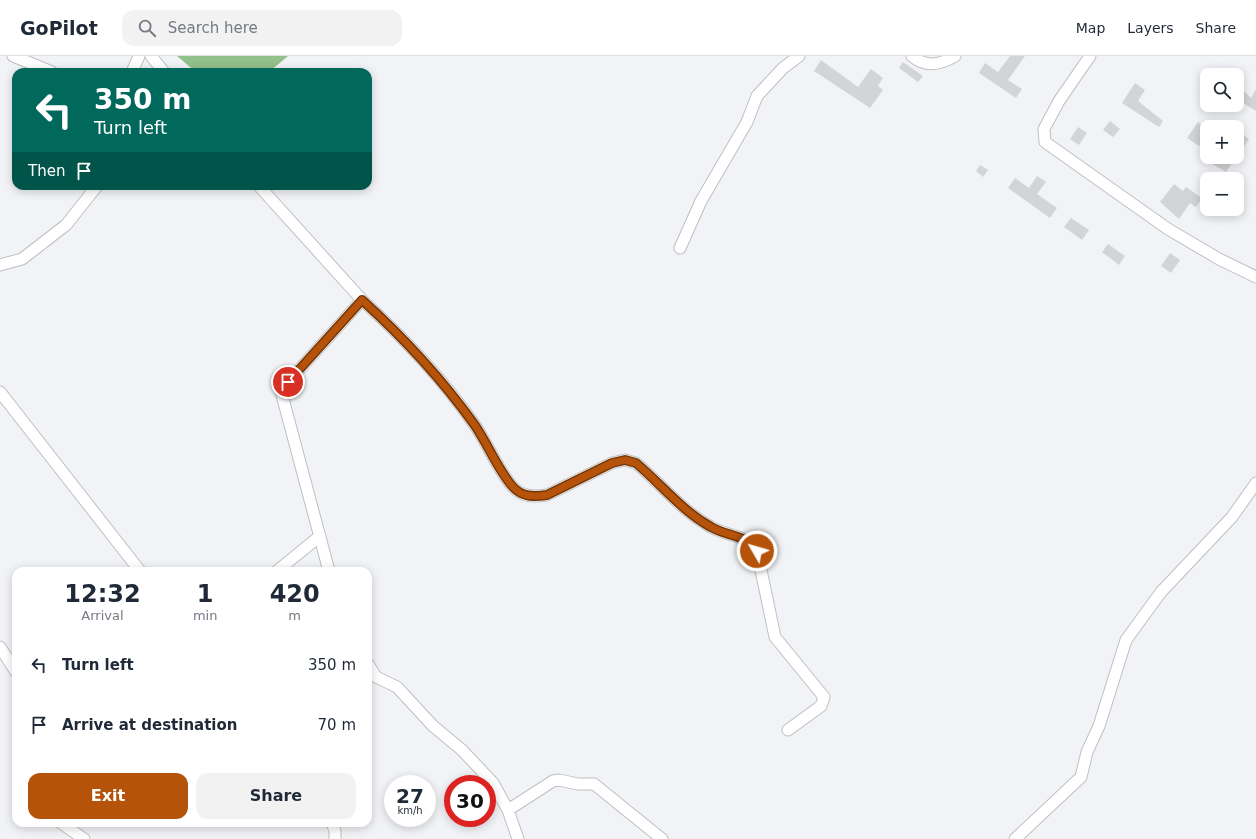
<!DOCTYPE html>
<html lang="en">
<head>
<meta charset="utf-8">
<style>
	body { margin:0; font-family:"DejaVu Sans",sans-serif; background:#f2f2f3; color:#1f2937; height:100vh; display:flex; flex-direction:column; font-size:15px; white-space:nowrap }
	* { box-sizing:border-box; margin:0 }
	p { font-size:13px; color:#747a83 }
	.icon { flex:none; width:22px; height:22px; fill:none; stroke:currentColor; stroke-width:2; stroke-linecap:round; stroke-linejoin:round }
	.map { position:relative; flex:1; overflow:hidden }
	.details { position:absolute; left:12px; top:511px; width:360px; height:260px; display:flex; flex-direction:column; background:#fff; border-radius:12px; box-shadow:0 2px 10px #0003 }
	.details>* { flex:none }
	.top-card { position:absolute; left:12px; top:12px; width:360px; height:122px; border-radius:12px; box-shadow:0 2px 10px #0003; background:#00695c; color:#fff; overflow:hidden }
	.tools { position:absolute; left:1200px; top:12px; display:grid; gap:8px }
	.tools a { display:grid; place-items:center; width:44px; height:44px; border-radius:8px; background:#fff; box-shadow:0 2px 10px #0003; font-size:20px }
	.speed { position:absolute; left:384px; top:719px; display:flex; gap:8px; font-size:20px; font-weight:700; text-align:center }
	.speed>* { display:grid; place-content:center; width:52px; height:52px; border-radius:50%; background:#fff; box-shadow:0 2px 10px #0003; line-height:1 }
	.speed small { font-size:10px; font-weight:400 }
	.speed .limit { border:6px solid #d22; background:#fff; color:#111 }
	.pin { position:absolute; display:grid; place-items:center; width:34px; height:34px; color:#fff; margin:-17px; border:2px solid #fff; border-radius:50%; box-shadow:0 1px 4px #0007 }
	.me { position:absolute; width:44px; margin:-22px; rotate:308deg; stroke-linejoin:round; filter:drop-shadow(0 0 3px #0008) }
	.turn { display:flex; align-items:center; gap:14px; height:84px; padding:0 16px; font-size:18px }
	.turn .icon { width:52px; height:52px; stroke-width:2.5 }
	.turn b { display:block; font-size:28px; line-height:34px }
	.then { display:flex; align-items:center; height:38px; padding:0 16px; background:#0003; gap:8px; font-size:15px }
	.eta { display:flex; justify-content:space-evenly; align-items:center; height:68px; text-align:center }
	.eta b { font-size:24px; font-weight:700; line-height:28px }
	.button { display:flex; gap:8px; margin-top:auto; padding:8px 16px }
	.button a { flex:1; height:46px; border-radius:12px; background:#b45309; color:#fff; font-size:16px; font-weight:700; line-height:46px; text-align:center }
	.button a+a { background:#f2f2f3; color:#1f2937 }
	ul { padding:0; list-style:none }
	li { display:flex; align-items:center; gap:12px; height:60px; padding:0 16px }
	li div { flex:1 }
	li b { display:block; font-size:15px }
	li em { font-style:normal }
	header { display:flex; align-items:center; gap:24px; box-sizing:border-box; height:56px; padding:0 20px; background:#fff; border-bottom:1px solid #e0e1e3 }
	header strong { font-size:19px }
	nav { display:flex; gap:22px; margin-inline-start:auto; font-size:14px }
	.search { width:280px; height:36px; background:#f2f2f3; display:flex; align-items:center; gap:10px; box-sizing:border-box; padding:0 14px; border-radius:12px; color:#747a83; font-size:15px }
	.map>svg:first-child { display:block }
	.forest { fill:#93c18a }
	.building { fill:#d3d4d7 }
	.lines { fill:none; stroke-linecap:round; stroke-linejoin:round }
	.street-casing { stroke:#bebfc2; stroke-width:13 }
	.street { stroke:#fff; stroke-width:11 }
	.route-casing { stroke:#753606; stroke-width:10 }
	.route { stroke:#b45309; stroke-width:7 }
</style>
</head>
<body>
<header>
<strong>GoPilot</strong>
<div class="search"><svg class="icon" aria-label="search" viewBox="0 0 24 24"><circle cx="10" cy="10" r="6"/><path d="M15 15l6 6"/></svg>Search here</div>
<nav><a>Map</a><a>Layers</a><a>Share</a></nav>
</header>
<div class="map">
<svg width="1256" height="783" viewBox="0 0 1256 783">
	<rect width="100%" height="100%" fill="#f2f3f6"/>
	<path class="forest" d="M177 0H288L269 16H196Z"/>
	<path class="building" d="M1010 0H1025L1008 24 1022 33 1016 42 979 17 985 7 998 16Z
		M821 4 858 31 871 13 883 22 878 30 883 34 870 52 814 15Z
		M903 6 923 20 918 26 899 12Z
		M1135 27 1145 34 1138 45 1163 65 1159 71 1122 47Z
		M1256 33V55L1238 44 1244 35 1251 42Z
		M1110 65 1120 73 1113 81 1103 74Z
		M1198 66 1207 73V79L1199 90 1187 82Z
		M1078 71 1087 77 1079 89 1070 83Z
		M1237 75 1249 83 1237 101Z
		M1200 101H1236L1226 116Z
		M980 109 988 114 983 121 976 115Z
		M1037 120 1046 126 1037 138 1057 152 1050 162 1008 132 1015 122 1029 132Z
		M1174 128 1183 135 1186 131 1202 142 1196 151 1190 147 1179 163 1160 146Z
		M1071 162 1089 174 1082 184 1064 171Z
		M1108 188 1125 200 1119 209 1102 196Z
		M1170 197 1180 204 1171 217 1161 210Z"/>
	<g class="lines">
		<defs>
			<path id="street" d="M13 0 52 16
				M151 0 164 16
				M912 0C926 12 940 9 955 0
				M1090 0 1059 45 1044 73 1045 86 1168 173 1219 203 1256 221
				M132 16 139 0
				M259 130 362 244 288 326 282 339 329 515
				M680 192 701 145 747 66 757 40 783 12 799 0
				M0 209 22 203 66 169 97 130
				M362 244C404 282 442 322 474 368 488 388 497 413 513 431 522 441 534 441 547 439L612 407 625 404 636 407C661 428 682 455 711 471 726 480 748 479 757 495L775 581 824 641 821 650 788 674
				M0 336 140 515
				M277 515 320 480
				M0 591 16 616
				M368 608 376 621 397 631 433 670 462 694 493 727 508 754 518 783
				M508 754 553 725 559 724 578 728H594L662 783
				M61 767 84 783
				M332 767 335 775V783
				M1015 783 1081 721 1087 696 1099 670 1126 584 1161 536 1232 461 1256 427"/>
		</defs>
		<use href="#street" class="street-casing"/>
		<use href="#street" class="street"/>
	</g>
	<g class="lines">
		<defs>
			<path id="route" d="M288 326 362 244C404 282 441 322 474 368 488 388 497 413 513 431 522 441 534 441 547 439L612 407 625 404 636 407C661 428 682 455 711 471 726 480 748 479 757 495"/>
		</defs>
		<use href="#route" class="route-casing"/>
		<use href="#route" class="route"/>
	</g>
</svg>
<div class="tools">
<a><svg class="icon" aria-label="search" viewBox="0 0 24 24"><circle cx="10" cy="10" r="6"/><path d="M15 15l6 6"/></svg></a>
<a>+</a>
<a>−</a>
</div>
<div class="speed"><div>27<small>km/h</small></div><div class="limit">30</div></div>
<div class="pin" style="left:288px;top:326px;background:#d93025"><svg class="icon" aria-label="arrive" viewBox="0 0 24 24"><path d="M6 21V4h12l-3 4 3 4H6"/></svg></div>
<svg class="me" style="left:757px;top:495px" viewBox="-20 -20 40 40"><circle r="17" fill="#b45309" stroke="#fff" stroke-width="3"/><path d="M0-11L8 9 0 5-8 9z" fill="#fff"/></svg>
<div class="top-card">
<div class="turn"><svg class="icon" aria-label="left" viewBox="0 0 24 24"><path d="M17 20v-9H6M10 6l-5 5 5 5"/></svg><div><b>350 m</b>Turn left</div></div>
<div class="then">Then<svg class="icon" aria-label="arrive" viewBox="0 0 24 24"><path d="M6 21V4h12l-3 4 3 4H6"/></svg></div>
</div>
<section class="details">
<div class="eta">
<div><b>12:32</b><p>Arrival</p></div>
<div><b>1</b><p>min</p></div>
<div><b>420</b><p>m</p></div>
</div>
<ul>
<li><svg class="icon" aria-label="left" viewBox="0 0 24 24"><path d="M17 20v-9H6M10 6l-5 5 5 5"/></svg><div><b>Turn left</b></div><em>350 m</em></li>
<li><svg class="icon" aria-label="arrive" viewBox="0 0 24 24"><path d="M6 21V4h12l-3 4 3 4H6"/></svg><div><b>Arrive at destination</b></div><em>70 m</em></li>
</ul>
<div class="button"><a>Exit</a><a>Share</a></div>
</section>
</div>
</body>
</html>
